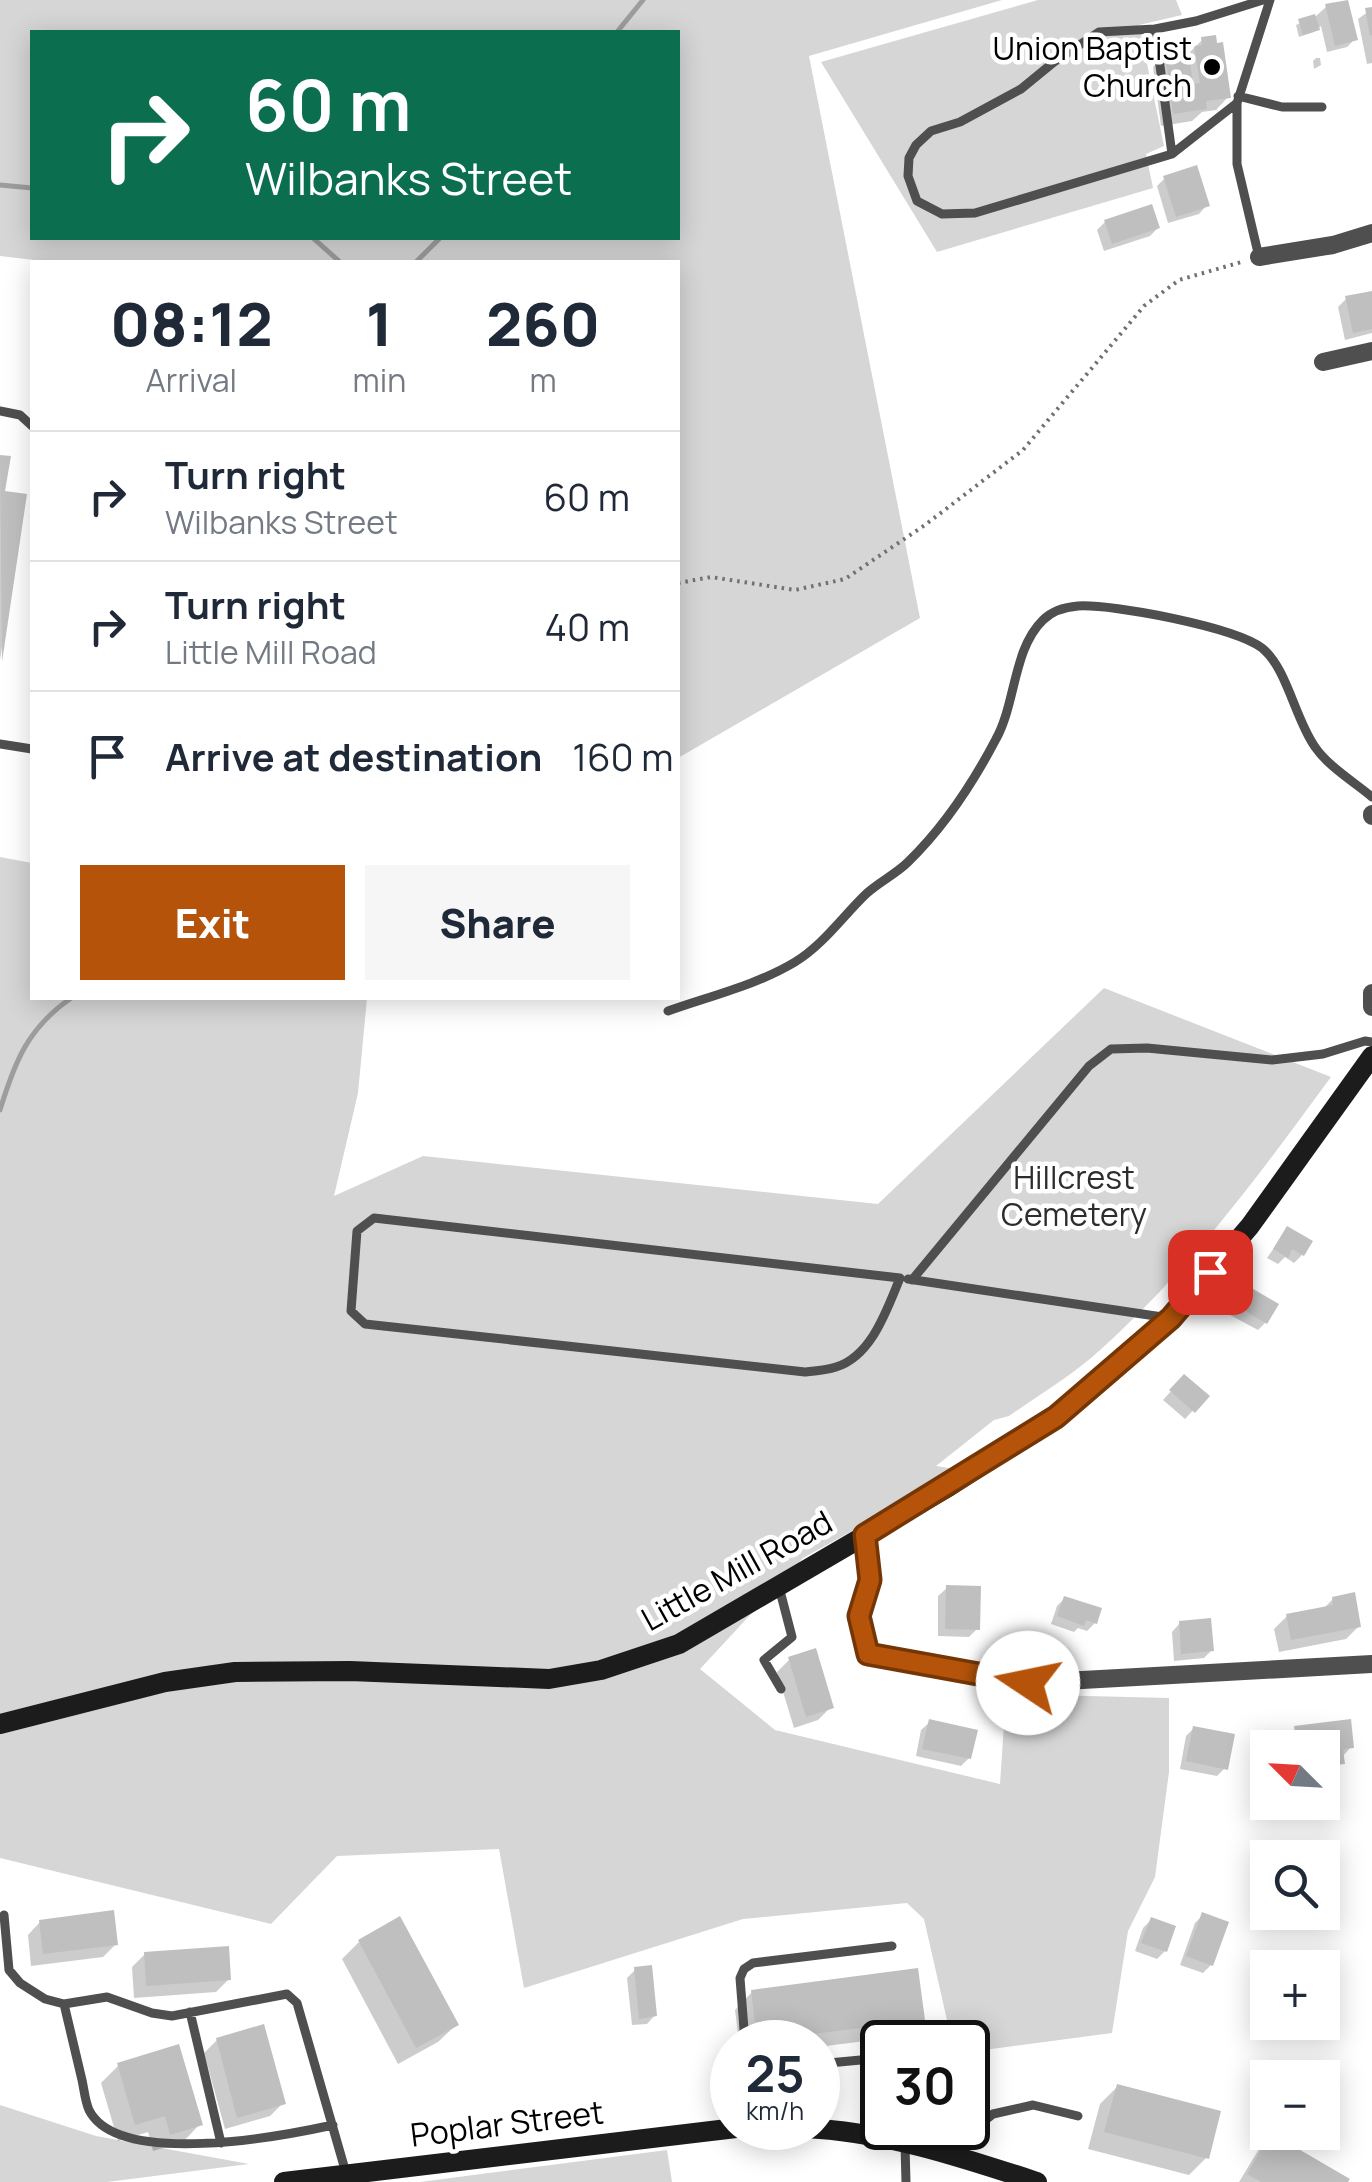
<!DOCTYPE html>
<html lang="en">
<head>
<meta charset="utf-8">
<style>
	body { margin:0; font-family:Manrope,sans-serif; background:#f6f6f7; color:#1f2937; height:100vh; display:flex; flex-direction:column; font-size:38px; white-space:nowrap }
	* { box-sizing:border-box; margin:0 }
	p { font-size:32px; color:#747a83 }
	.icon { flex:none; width:55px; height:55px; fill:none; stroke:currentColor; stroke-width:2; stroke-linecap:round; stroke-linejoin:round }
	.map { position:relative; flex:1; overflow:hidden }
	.sheet { position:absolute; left:30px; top:260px; width:650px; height:740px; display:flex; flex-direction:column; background:#fff; border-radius:0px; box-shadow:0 5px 25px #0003 }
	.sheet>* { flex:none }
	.banner { position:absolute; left:30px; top:30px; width:650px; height:210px; border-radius:0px; box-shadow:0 5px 25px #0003; background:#0b6e4f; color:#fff; overflow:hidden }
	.needle { width:65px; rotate:294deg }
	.fabs { position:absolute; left:1250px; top:1730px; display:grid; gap:20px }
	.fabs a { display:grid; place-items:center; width:90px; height:90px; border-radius:0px; background:#fff; box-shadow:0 5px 25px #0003; font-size:50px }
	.speed { position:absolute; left:710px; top:2020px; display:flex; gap:20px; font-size:50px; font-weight:700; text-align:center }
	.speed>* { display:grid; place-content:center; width:130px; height:130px; border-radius:50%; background:#fff; box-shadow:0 5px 25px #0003; line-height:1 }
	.speed small { font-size:25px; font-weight:400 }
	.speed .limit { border:5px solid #111; border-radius:15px; background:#fff; color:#111 }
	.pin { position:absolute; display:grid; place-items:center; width:85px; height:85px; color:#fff; margin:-42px; border-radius:20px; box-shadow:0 5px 15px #0006 }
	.me { position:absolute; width:110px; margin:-55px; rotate:281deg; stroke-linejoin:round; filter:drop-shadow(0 0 8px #0008) }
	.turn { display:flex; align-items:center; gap:35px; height:210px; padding:0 50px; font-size:45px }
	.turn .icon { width:130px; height:130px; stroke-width:2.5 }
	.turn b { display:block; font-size:70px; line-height:85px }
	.eta { display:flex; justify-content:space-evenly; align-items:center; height:170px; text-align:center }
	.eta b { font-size:60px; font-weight:800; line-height:70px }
	.primary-button { display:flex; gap:20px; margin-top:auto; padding:20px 50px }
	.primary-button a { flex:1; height:115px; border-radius:0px; background:#b45309; color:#fff; font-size:40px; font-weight:800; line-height:115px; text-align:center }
	.primary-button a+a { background:#f6f6f7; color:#1f2937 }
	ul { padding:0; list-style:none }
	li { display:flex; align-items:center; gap:30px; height:130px; padding:0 50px; border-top:2px solid #e0e1e3 }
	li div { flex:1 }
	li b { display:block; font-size:38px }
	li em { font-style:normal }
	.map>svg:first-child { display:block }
	.green { fill:#d6d6d6; fill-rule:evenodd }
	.shadow { fill:#0003 }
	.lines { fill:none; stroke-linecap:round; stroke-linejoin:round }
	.stream { stroke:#9d9d9d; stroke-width:5 }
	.building { fill:#bfbfbf }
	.path { stroke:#717171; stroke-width:4; stroke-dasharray:2.5 5; stroke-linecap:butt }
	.lane { stroke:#4f4f4f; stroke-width:9 }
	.street { stroke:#4f4f4f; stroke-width:18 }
	.secondary { stroke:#1c1c1c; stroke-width:20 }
	.route-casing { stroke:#753606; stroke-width:25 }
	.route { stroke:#b45309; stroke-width:18 }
	.poi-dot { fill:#000; stroke:#fff; stroke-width:4 }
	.labels { text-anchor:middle; stroke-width:9; stroke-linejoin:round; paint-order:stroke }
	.poi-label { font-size:32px; fill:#000; stroke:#fff; text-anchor:end }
	.park-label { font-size:32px; fill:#2d2d2d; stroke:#fff }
	.street-label { font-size:32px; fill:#000; stroke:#fff }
</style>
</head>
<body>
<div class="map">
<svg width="1372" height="2182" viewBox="0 0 1372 2182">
	<rect width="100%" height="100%" fill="#fff"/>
	<path class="green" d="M0 0H1002L809 56 920 618 678 758V262H51L0 256ZM678 32V238H32V32Z
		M1038 0H1176L1182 15 1139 25 1164 146 1146 154 1153 188 937 252 821 62Z
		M0 857 32 863V998H367L358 1093 334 1196 423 1156 878 1204 1104 988 1331 1077C1256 1179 1187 1274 1091 1358 1066 1379 1036 1397 1009 1416L994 1420 936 1466 963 1470 803 1558 700 1669 775 1730 1000 1784 1006 1694 1169 1698V1772L1155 1877 1128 1931 1112 2033 968 2052V2042H952L924 1919 907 1903 743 1919 524 1988 499 1849 337 1856 271 1924 0 1858Z
		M0 2105 96 2136 249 2164 107 2182H0Z
		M667 2150 672 2182H420Z"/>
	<path class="shadow" d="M1326 7 1355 39 1347 47 1327 52 1321 26 1314 32 1299 37 1296 25 1316 16Z
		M1372 9V63L1367 64 1358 19Z
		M1202 40 1228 97 1216 110 1202 112 1192 121 1161 126 1153 67 1166 54 1187 55Z
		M1316 58H1320L1321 65 1314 69 1313 61Z
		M1165 178 1207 205 1199 214 1168 223 1157 186Z
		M1105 222 1158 228 1150 236 1104 251 1097 230Z
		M1372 293V333L1345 340 1338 307 1346 299Z
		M0 457 8 458 3 493 24 496 0 660Z
		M1287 1229 1302 1255 1294 1263 1285 1257 1278 1264 1267 1258Z
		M1248 1289 1266 1322 1258 1330 1230 1315Z
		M1184 1377 1206 1396 1185 1419 1163 1400Z
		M947 1588 977 1629 969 1637 938 1636V1596Z
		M1065 1598 1095 1623 1087 1631 1078 1628 1074 1632 1051 1624 1057 1606Z
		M1333 1599 1359 1626 1346 1639 1279 1652 1274 1629 1287 1616 1322 1610Z
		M1180 1623 1212 1650 1204 1658 1174 1661 1172 1632Z
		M790 1659 831 1707 818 1720 794 1728 777 1672Z
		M930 1722 969 1758 961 1766 916 1756 921 1730Z
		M1194 1728 1225 1768 1217 1776 1180 1769 1186 1736Z
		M1296 1728 1351 1747 1342 1757V1763L1330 1776H1322V1748H1283V1741Z
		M1203 1915 1211 1965 1203 1973 1180 1965 1195 1923Z
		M1151 1920 1165 1951 1157 1959 1135 1951 1143 1928Z
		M40 1922 116 1944 103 1957 31 1966 28 1935Z
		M359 1942 456 2025 438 2042 398 2064 342 1959Z
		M145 1954 229 1979 216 1992 134 1998 132 1967Z
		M635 1970 655 2015 647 2024 632 2025 627 1978Z
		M752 1992 922 2019 905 2036 818 2047V2042H739L735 2010Z
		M217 2040 283 2103 270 2116 225 2129 204 2053Z
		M118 2066 200 2124 183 2142 153 2151 148 2132 118 2141 101 2083Z
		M1117 2087 1206 2158 1189 2175 1088 2149 1100 2104Z
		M1272 2136 1345 2182H1239L1259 2149Z"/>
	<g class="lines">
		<path class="stream" d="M617 32 643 0
			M0 185 32 188
			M313 238 340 262
			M416 262 440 238
			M0 1110C15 1061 28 1028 71 998"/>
	</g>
	<path class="building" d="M1348 0 1358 40 1335 46 1325 4Z
		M1372 7V35L1370 36 1365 8Z
		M1315 14 1320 30 1303 35 1298 19Z
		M1216 35 1217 43 1223 42 1231 98 1206 101 1207 109 1173 114 1165 52 1188 48 1193 84 1200 83 1194 46 1202 45 1201 37Z
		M1197 165 1210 206 1176 217 1163 176Z
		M1152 204 1160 228 1112 244 1104 220Z
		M1372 291V329L1353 333 1345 296Z
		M0 455 11 456 5 491 27 494 2 662Z
		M1287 1226 1313 1241 1304 1256 1292 1249 1288 1258 1273 1249Z
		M1248 1286 1279 1304 1267 1324 1237 1306Z
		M1184 1374 1210 1396 1195 1413 1169 1390Z
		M946 1585 981 1586 980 1630 945 1629Z
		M1355 1592 1361 1627 1291 1640 1286 1614 1333 1605 1332 1597Z
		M1064 1596 1102 1608 1097 1624 1086 1620 1084 1626 1057 1616Z
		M1211 1618 1214 1651 1181 1654 1179 1621Z
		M816 1648 834 1708 806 1717 788 1657Z
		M929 1719 978 1730 971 1759 922 1749Z
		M1351 1719 1354 1748 1343 1749 1345 1764 1322 1766V1748H1297L1294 1726Z
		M1193 1726 1235 1734 1228 1770 1186 1761Z
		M114 1910 118 1945 43 1954 39 1920Z
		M1202 1912 1229 1922 1213 1966 1186 1956Z
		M400 1916 459 2025 416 2048 358 1940Z
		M1151 1917 1176 1926 1167 1952 1141 1943Z
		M229 1946 231 1980 146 1986 144 1952Z
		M652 1965 657 2016 639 2019 634 1967Z
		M918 1968 925 2020 757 2041 751 1990Z
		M264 2024 286 2104 237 2118 216 2038Z
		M179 2044 203 2125 170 2135 165 2116 135 2125 117 2063Z
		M1117 2084 1221 2111 1209 2159 1104 2132Z
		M1271 2133 1350 2179 1348 2182H1261L1247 2174Z"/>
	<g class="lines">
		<path class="path" d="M678 583 711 577 795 590 845 579 925 525 1023 450 1144 306 1179 280 1245 261"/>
		<path class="lane" d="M1155 29 1099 32 1054 62 1021 89 960 122 931 131 916 145 909 158 908 176 917 201 942 214 975 213 1172 154 1237 103
			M1238 96 1282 107H1322
			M1172 154 1155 29 1196 21 1263 0
			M1259 257 1237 164V103L1270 0
			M0 411 20 415 32 426
			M0 744 32 749
			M668 1011C710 996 757 985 795 962 823 945 843 916 866 894 879 882 896 874 908 862 944 827 973 783 996 739 1016 703 1013 649 1043 620 1052 611 1066 607 1078 606 1114 604 1234 627 1262 648 1287 668 1295 719 1315 747 1328 766 1354 782 1372 797
			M374 1218 900 1278C887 1309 872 1356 836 1367 827 1370 815 1371 805 1372L365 1324 351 1311 357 1231Z
			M908 1279 1169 1318
			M912 1280 1089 1066 1111 1049 1147 1048 1272 1060 1323 1054 1365 1041 1372 1042
			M779 1587 792 1637 764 1660 781 1689
			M4 1915 9 1970 20 1983 45 1999 64 2004 107 1997 152 2013 172 2016 287 1994 297 2003 346 2173
			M64 2004C70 2029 76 2054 82 2080 84 2089 85 2101 89 2110 118 2168 283 2136 333 2125
			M190 2012 221 2143
			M745 2042 740 1978 744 1969 753 1963 892 1946
			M818 2064 882 2058
			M905 2145 906 2182
			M958 2156 968 2134 993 2114 1033 2105 1078 2116"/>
		<path class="street" d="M1259 257 1333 245 1372 233
			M1323 362 1372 351
			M1372 814V816
			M1372 993V1007
			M865 1535 870 1580 859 1616 868 1653 1028 1683 1372 1664"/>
		<path class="secondary" d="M0 1724 165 1682 235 1672 350 1671 549 1679 601 1670 679 1644 948 1487 1056 1417 1171 1318 1250 1226 1372 1056
			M803 2128C883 2131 961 2157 1037 2182
			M284 2182 736 2128"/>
	</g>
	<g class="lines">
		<defs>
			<path id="route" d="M1028 1683 868 1654 859 1616 870 1580 865 1535 1056 1417 1171 1318 1210 1272"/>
		</defs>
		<use href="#route" class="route-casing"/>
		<use href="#route" class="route"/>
	</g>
	<circle class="poi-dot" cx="1212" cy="67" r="10"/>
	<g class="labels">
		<g class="poi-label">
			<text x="1192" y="60">Union Baptist<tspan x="1192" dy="37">Church</tspan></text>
		</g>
		<g class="park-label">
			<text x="1074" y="1189">Hillcrest<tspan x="1074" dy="37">Cemetery</tspan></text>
		</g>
		<g class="street-label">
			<text transform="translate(737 1571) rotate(-29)" y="11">Little Mill Road</text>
			<text transform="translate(507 2124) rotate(-7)" y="11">Poplar Street</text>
		</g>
	</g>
</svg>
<div class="fabs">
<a><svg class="needle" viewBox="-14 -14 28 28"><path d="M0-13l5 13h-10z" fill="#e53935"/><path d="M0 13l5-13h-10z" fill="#747a83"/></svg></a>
<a><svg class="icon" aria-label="search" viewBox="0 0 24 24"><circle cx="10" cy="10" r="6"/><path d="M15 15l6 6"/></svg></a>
<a>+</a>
<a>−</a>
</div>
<div class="speed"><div>25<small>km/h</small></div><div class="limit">30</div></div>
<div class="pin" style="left:1210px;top:1272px;background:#d93025"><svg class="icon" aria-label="arrive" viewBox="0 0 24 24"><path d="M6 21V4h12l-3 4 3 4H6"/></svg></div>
<svg class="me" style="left:1028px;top:1683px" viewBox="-20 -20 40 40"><circle r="19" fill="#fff"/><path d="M0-13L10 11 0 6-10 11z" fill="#b45309"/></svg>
<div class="banner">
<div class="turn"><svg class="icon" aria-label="right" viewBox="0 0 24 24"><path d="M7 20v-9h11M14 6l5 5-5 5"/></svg><div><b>60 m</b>Wilbanks Street</div></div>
</div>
<section class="sheet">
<div class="eta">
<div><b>08:12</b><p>Arrival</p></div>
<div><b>1</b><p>min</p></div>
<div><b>260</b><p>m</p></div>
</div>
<ul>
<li><svg class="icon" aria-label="right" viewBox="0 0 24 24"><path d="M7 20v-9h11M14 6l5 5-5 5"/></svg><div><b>Turn right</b><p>Wilbanks Street</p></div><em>60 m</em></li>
<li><svg class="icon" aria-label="right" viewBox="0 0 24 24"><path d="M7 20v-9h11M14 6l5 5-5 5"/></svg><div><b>Turn right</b><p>Little Mill Road</p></div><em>40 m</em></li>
<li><svg class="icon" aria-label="arrive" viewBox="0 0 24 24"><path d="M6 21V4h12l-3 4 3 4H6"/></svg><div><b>Arrive at destination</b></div><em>160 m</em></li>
</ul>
<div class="primary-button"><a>Exit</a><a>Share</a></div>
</section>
</div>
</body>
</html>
